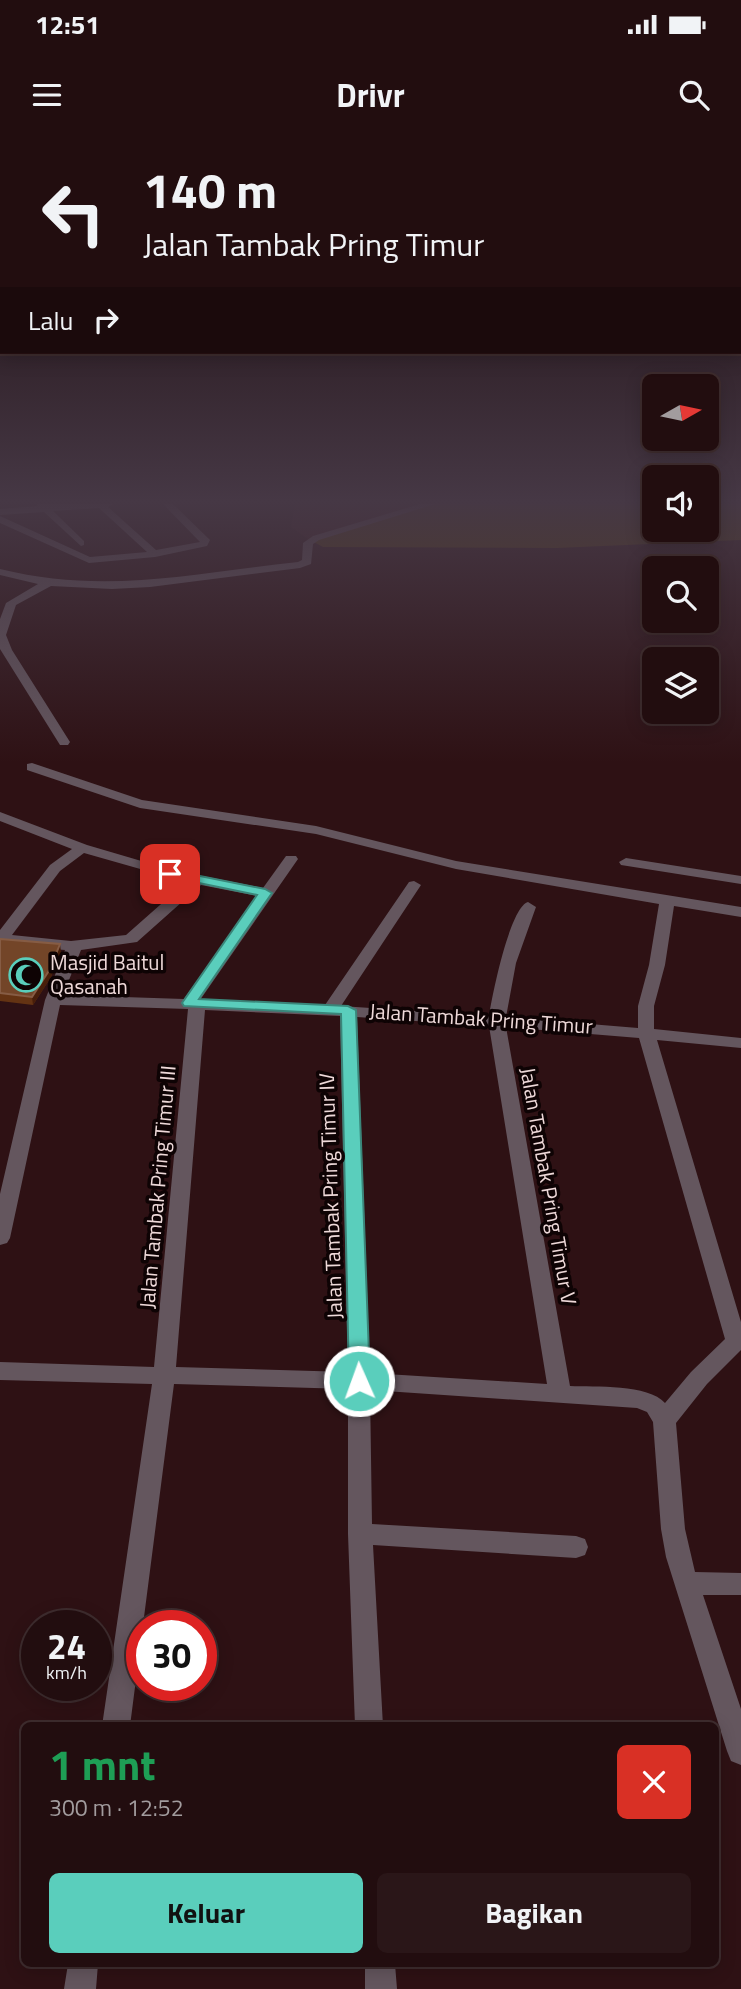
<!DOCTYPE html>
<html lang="id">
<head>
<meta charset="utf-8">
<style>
	body { margin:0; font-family:"Titillium Web",sans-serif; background:#2a1618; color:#f1f3f6; height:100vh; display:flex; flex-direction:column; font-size:26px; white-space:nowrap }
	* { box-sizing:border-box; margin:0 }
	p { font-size:23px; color:#a29c9e }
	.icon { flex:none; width:38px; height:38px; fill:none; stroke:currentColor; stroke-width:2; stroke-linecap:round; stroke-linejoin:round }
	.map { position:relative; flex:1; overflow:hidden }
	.drawer { position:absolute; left:21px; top:1582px; width:698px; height:245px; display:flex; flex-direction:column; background:#220d0f; border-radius:10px; box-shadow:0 4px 18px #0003,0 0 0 2px #3f2d2f }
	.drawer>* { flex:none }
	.top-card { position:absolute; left:0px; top:0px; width:742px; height:214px; box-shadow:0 4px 18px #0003,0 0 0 2px #3f2d2f; background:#220d0f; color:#f1f3f6; overflow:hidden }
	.needle { width:46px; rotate:81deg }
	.controls { position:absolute; left:642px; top:234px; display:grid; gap:14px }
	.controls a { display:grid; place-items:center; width:77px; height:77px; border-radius:10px; background:#220d0f; box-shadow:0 4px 18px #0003,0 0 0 2px #3f2d2f; font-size:35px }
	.speed { position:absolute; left:21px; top:1470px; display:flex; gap:14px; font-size:35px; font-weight:700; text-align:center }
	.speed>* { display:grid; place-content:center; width:91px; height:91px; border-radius:50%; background:#220d0f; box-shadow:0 4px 18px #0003,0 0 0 2px #3f2d2f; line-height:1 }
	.speed small { font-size:18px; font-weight:400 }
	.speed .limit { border:10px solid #d22; background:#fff; color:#111 }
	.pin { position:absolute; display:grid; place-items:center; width:60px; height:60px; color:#fff; margin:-30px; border-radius:14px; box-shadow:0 4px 10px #0006 }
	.me { position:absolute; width:77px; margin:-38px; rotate:358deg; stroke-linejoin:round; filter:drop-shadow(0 0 5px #0008) }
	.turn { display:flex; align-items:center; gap:24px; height:147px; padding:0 28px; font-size:32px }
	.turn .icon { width:91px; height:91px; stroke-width:2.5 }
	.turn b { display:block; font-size:49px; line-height:60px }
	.then { display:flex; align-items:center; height:66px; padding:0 28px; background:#0003; gap:14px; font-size:26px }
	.round { display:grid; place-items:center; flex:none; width:74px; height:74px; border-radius:10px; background:#2a1618 }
	.headline { display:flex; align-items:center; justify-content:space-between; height:119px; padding:0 28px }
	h1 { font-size:42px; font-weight:700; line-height:52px; color:#1e9e55 }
	.primary-button { display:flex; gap:14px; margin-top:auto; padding:14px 28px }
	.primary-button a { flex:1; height:80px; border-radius:10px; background:#5acebc; color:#111; font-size:28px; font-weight:700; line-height:80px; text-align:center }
	.primary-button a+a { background:#2a1618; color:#f1f3f6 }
	.status { display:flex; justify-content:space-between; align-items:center; height:49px; padding:0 35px; background:#220d0f; direction:ltr }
	.status svg { height:19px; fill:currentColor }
	header { display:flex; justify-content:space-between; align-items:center; height:91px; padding:0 28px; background:#220d0f; font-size:32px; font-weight:700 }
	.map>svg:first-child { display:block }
	.built { fill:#3b171b }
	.green { fill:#533c0b }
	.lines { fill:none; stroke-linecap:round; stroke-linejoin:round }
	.minor { fill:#64565e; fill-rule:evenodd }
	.wall { fill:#643313 }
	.shaded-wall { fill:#481e0a }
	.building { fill:#734528; stroke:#865c44; stroke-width:2 }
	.route { fill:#5acebc; stroke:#3a867a; stroke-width:2 }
	.labels { text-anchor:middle; stroke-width:7; stroke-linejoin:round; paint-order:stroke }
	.poi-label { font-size:21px; fill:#eed9d9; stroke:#0e0304; text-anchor:start }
	.street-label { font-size:21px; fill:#eed9d9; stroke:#0e0304 }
</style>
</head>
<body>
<div class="status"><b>12:51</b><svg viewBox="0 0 49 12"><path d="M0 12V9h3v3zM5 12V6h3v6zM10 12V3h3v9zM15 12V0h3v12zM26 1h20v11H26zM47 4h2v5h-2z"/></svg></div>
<header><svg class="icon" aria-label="menu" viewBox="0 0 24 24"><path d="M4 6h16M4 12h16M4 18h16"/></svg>Drivr<svg class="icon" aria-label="search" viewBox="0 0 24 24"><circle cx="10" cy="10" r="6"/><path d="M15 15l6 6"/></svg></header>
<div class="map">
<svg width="741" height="1849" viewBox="0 0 741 1849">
	<rect width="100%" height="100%" fill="#2e1114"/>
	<path class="built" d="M295 364H432L308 399 291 387Z"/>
	<path class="green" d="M432 364H654V390H707V364H741V400L557 408 323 407 308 399Z"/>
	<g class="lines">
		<path class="minor" d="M37 364H113L108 367 156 410 200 402 163 364H173L210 400 207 406 155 417 89 423 0 383V376L90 417 147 412 99 368 53 371 84 401V405L81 406 44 372 0 375V369L38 366Z
			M420 364H435L319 400 313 404 311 424 300 428 150 447 112 449 51 446 16 465 6 495 12 510 70 602 68 605H60L0 509V479L6 463 38 444 0 435V429C106 455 192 433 298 422L302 420 303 403 313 396Z
			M32 623 142 660 316 686 456 721 741 767V777L674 766 665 825 654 866V889L741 898V908L657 900 741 1182V1210L707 1244 676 1283 685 1389 695 1432 741 1433V1455H703L741 1569V1625L731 1621 727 1611 666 1417 661 1389 653 1282 647 1272 637 1268 370 1250 372 1384 576 1396 585 1399 588 1407 585 1415 576 1418 373 1405 383 1586H355L348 1394V1249L174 1244 130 1586H102L152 1244 0 1240V1222L154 1227 188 869 60 865 10 1098 7 1103 0 1105V1054L45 860 65 810 0 805V790L50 725 72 709 0 681V672L87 705 172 730 263 748 286 716H296L298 719 200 860 325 865 409 742 414 741 421 745 341 866 489 876C492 856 510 767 528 762L536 767 516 823 506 877 638 888V866L649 825 659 764 456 729 316 694 140 668 27 630V624ZM84 713 186 742 126 795 71 801 12 795 60 731ZM201 745 257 756 184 859 63 855 81 810 137 802ZM205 870 340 876 348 1232 176 1227ZM357 877 489 886 547 1244 370 1233ZM506 887 639 898 725 1199 691 1232 665 1263C648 1244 595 1247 570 1246Z
			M626 718 741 736V744L621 725 619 722Z
			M68 1824H98L96 1849H64Z
			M365 1824H395L397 1849H365Z"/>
	</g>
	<path class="wall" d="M0 799 61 812 51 837 33 865 0 861Z"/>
	<path class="shaded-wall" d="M60 804 61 812 51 837 33 865 32 857Z"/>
	<path class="building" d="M0 799 60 804 50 829 32 857 0 853Z"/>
	<linearGradient id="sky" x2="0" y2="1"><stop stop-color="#19090b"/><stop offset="0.58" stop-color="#463845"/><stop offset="1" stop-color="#463845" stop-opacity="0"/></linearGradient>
	<rect width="741" height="623" fill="url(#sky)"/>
	<path class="route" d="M170 730 265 749 272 753 199 859 348 866 356 870 370 1241 367 1246 359 1249 352 1246 349 1241 341 874 184 866 182 863 257 755 165 736V731Z"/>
	<defs>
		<symbol id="mosque-ring" viewBox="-11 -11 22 22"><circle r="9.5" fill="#0e0304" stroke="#5acebc" stroke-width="1.5"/><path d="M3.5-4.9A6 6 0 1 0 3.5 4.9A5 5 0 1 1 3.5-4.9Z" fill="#5acebc"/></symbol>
	</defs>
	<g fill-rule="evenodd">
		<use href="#mosque-ring" x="7" y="816" width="38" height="38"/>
	</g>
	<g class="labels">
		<g class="poi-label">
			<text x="50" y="830">Masjid Baitul<tspan x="50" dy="24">Qasanah</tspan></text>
		</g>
		<g class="street-label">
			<text transform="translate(481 879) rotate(4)" y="7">Jalan Tambak Pring Timur</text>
			<text transform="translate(548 1046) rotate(80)" y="7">Jalan Tambak Pring Timur V</text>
			<text transform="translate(158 1047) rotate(-85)" y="7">Jalan Tambak Pring Timur III</text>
			<text transform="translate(331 1056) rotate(-92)" y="7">Jalan Tambak Pring Timur IV</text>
		</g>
	</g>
</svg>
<div class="controls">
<a><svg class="needle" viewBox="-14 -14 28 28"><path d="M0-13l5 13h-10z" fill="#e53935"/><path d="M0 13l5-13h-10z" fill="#a29c9e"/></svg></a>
<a><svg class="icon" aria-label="sound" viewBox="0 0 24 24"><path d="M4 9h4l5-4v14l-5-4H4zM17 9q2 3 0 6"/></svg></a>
<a><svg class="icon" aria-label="search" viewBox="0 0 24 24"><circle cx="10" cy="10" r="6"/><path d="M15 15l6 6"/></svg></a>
<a><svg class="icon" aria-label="layers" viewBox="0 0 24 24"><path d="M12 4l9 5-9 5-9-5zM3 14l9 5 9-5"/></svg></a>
</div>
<div class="speed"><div>24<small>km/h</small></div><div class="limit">30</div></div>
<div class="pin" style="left:170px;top:734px;background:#d93025"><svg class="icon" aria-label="arrive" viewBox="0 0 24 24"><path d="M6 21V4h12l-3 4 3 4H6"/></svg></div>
<svg class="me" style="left:359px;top:1241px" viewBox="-20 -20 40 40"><circle r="17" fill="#5acebc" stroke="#fff" stroke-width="3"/><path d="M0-11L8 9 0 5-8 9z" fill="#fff"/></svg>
<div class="top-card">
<div class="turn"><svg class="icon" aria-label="left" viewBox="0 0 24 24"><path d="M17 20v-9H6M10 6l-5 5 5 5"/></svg><div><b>140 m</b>Jalan Tambak Pring Timur</div></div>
<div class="then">Lalu<svg class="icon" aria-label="right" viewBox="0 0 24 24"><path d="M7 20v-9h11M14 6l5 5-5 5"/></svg></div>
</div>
<section class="drawer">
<div class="headline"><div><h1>1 mnt</h1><p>300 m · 12:52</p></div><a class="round" style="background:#d93025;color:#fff"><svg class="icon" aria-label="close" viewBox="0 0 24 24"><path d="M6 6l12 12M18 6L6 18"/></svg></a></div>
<div class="primary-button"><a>Keluar</a><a>Bagikan</a></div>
</section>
</div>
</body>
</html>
